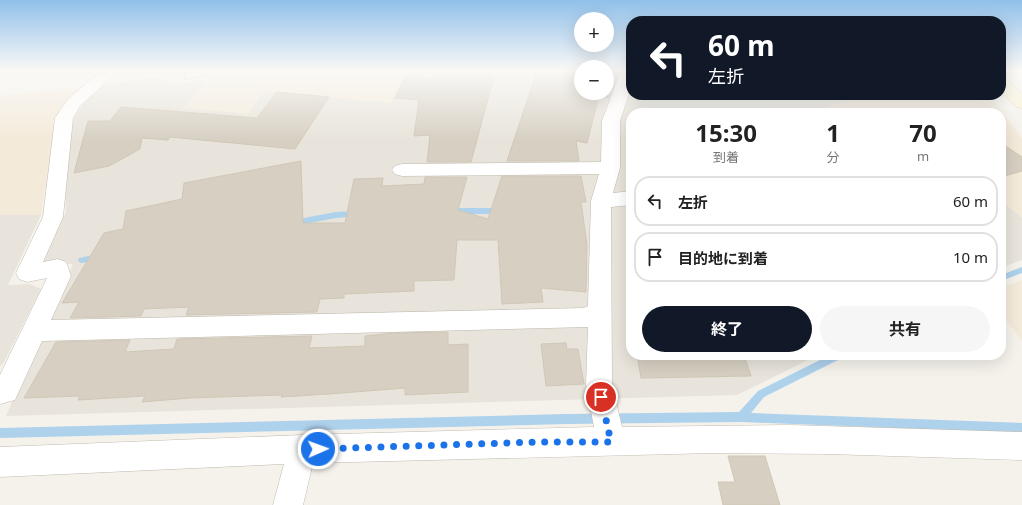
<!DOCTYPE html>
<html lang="ja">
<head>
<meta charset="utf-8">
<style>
	body { margin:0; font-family:"Noto Sans","Noto Sans JP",sans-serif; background:#f6f6f6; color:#222; height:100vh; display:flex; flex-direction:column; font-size:15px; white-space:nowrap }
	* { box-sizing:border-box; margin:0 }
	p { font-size:13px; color:#767676 }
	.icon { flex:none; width:22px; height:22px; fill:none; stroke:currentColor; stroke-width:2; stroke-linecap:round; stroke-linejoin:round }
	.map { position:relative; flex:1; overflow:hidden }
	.panel { position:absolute; left:626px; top:108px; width:380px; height:252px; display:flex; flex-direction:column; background:#fff; border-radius:16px; box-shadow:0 4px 16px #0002 }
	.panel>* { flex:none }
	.banner { position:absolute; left:626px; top:16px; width:380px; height:84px; border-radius:16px; box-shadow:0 4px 16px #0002; background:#111827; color:#fff; overflow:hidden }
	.controls { position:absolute; left:574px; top:12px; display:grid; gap:8px }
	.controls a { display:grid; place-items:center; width:40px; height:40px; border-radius:50%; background:#fff; box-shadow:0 4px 16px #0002; font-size:20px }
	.pin { position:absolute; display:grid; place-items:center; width:34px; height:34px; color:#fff; margin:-17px; border:2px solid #fff; border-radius:50%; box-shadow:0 1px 4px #0007 }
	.me { position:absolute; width:44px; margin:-22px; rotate:88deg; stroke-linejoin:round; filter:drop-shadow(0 0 3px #0008) }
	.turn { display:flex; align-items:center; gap:14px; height:84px; padding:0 16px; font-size:18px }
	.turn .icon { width:52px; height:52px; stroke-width:2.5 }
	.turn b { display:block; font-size:28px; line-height:34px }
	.eta { display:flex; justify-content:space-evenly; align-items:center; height:68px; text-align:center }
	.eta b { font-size:24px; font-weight:700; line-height:28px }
	.cta { display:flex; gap:8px; margin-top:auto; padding:8px 16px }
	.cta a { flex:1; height:46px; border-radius:24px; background:#111827; color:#fff; font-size:16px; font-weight:700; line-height:46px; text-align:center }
	.cta a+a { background:#f6f6f6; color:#222 }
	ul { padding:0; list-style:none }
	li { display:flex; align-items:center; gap:12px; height:50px; margin:0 8px 6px; padding:0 8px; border:2px solid #e0e0e0; border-radius:16px }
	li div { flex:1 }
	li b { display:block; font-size:15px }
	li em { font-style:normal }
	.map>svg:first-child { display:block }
	.residential { fill:#e8e4db }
	.commercial { fill:#f4eada }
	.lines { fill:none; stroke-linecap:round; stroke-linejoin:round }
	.stream { fill:#aed1ec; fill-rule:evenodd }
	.building { fill:#d6cfc2; stroke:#d0c7b6 }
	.street-casing { stroke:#c0baaf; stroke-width:1 }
	.secondary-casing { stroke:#d1c69f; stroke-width:1 }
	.path { stroke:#c1b7a1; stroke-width:2; stroke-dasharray:1.5 1.5; stroke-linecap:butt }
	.street { fill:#fff; fill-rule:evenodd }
	.secondary { fill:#fbf2d0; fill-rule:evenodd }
	.path-bridge { stroke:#c1b7a1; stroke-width:2; stroke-dasharray:1.5 1.5; stroke-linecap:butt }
	.route { stroke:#1a73e8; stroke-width:7; stroke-dasharray:0 12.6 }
</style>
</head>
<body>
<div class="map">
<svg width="1022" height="505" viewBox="0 0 1022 505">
	<rect width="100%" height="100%" fill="#f5f2ec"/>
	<path class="residential" d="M405 71H581V93H607V71H631V95H750L760 99 779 95H875L829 106 835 113H631V355H818L737 395 6 416 73 264 39 265 66 212 65 183 72 122 82 105 100 85 159 77 169 84 208 80 184 108 264 91 391 103Z
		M1001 201 1022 217V260L1001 268Z
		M0 215H41L8 285 30 284 41 289 3 364 0 366Z"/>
	<path class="commercial" d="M219 71H405L391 103 264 91 248 114 183 108 208 80Z
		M82 87 63 107 54 124 52 147 41 215H0V96Z
		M875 95H989L1022 138V217L1001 201V113H835L828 107Z
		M1022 280V341L1001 314V288Z"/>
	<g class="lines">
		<path class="stream" d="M452 208H500L504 211 500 214H452L448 211Z
			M356 211 359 212 360 214 359 216 336 218 293 226 289 223 293 220 336 212Z
			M98 254 101 255 102 257 101 259 82 263 79 262 78 260 79 258Z
			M1022 267V273L1001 281V275Z
			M830 355H844L842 358 764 397 751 413 1022 423V433L741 422 567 424 0 438V428L567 414 739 412 758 391Z"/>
	</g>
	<path class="building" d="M439 71H474L494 76 471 162H427L430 135 414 136 419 100 395 98 405 76 435 79Z
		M537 71H581V93H607V71H620L609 98 599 95 587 143 576 141 579 161H507Z
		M277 92 329 97 295 149 170 137 168 140 142 138 140 149 109 166 74 173 88 121H110L121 107 257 118Z
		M1001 143 1022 157V171L1001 177Z
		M301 161 303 223H345L354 179 383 178 382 186 424 184 425 177H467L458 210 488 219 502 176H581L586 202H581L587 245 586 292 541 288 543 302 502 304 498 240H457L454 280 414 281V291L344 294V298L320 299 317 312 186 315 189 307 144 309 141 316 70 318 79 302 62 303 104 233 123 229 126 211 182 199 184 183Z
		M448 332V345L468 344V392L405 395V388L329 394 281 397 282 395 190 398 142 402 145 396 78 400 80 396 24 398 56 342 130 340 125 352 174 349 177 339 312 336 309 348 365 346V336L394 333Z
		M566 343 567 349H578L584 384 546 386 541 344Z
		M637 355H744L751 376 641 378Z
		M728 456H765L780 505H723L718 482H735Z"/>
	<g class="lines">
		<defs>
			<path id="street" d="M101 71H118L80 106 73 118 63 217 43 262 58 259 66 262 71 276 51 320 584 308 588 306 591 201 599 174 402 176 395 174 392 170 395 166 402 164 601 162 602 121 621 71H631V88L620 121V168L613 193 631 191V205L611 207 612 385 622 427 791 425 1022 432V460L829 454 714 453 313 463 303 505H273L284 464 0 477V447L302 435 594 427 586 385 588 327 42 341 15 400 0 404V375L47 278 27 282 19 279 16 273 43 217 55 118 68 99Z"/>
			<path id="secondary" d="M1001 77 1007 79 1022 94V108L1016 107 1001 91Z"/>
		</defs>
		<use href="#street" class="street-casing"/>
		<use href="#secondary" class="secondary-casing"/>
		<path class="path" d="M170 71 176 74 202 71
			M184 79 206 76 207 71"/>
		<use href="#street" class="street"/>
		<use href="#secondary" class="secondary"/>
		<path class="path-bridge" d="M184 79 186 71"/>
	</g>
	<linearGradient id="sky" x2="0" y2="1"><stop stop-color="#91c0ea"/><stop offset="0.5" stop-color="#faf9f6"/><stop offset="1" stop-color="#faf9f6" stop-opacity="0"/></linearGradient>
	<rect width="1022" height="141" fill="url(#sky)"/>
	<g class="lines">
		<path class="route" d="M318 449 538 442H611L601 397"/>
	</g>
</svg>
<div class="controls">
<a>+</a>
<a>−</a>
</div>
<div class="pin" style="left:601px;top:397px;background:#d93025"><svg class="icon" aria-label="arrive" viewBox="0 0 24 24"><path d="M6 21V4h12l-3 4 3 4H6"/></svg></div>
<svg class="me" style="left:318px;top:449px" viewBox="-20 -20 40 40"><circle r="17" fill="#1a73e8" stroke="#fff" stroke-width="3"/><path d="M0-11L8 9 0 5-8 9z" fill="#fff"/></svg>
<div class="banner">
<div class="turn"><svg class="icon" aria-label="left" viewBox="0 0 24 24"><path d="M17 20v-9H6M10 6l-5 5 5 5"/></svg><div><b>60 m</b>左折</div></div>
</div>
<section class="panel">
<div class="eta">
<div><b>15:30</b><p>到着</p></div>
<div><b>1</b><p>分</p></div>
<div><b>70</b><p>m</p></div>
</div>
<ul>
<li><svg class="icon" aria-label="left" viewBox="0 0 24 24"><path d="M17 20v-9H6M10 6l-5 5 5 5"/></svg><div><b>左折</b></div><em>60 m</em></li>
<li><svg class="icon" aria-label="arrive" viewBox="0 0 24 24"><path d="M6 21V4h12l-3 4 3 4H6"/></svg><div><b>目的地に到着</b></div><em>10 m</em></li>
</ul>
<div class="cta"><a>終了</a><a>共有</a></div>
</section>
</div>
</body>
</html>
